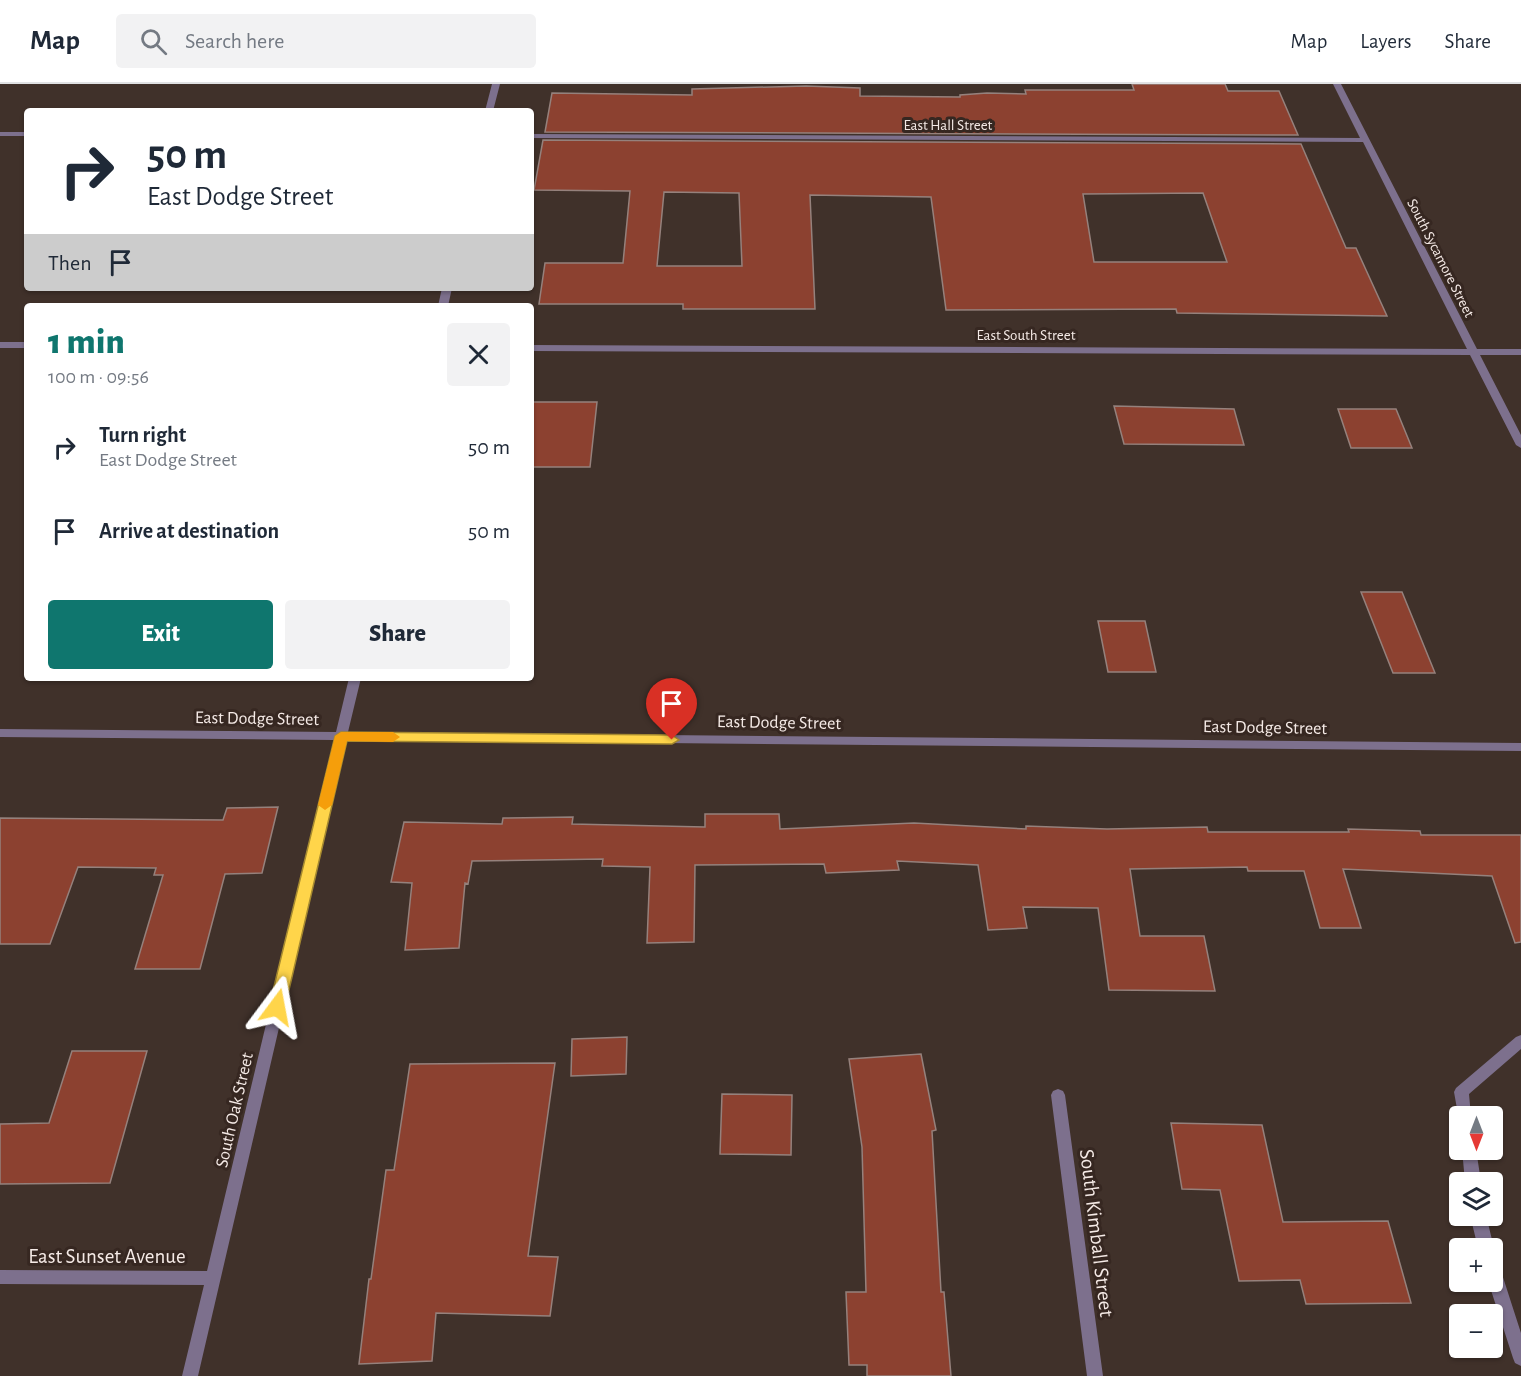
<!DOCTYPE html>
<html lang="en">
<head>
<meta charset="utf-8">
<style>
	body { margin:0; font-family:"Alegreya Sans",sans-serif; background:#f2f2f3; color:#1f2937; height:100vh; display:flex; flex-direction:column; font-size:22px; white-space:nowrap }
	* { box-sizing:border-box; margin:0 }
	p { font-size:20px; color:#747a83 }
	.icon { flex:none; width:33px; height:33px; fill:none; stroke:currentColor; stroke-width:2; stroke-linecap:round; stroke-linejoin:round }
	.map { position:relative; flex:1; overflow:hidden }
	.drawer { position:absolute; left:24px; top:219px; width:510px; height:378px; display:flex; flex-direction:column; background:#fff; border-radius:6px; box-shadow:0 2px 4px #0004 }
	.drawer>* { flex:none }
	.guide { position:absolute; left:24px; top:24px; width:510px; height:183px; border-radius:6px; box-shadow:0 2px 4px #0004; background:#fff; color:#1f2937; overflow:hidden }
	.needle { width:39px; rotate:180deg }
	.buttons { position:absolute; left:1449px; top:1022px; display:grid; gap:12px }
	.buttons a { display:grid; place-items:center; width:54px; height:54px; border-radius:6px; background:#fff; box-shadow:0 2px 4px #0004; font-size:30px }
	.pin { position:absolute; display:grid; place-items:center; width:51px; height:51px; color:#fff; margin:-62px -26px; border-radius:50% 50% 50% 0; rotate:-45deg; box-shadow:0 0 6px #0007 }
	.pin .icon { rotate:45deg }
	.me { position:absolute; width:66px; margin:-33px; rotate:13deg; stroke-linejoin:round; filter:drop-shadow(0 0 4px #0008) }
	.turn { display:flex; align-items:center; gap:21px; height:126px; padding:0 24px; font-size:27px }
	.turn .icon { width:78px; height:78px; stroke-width:2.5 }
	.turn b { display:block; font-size:42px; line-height:51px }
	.then { display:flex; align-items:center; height:57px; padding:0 24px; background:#0003; gap:12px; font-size:22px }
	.round { display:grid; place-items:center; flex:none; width:63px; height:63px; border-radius:6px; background:#f2f2f3 }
	.head { display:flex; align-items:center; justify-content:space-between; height:102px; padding:0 24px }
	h1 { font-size:36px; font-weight:800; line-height:45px; color:#0f766e }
	.action { display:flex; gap:12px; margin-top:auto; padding:12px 24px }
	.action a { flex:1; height:69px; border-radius:6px; background:#0f766e; color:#fff; font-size:24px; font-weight:800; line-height:69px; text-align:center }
	.action a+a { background:#f2f2f3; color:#1f2937 }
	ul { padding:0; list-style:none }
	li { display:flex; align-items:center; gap:18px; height:84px; padding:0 24px }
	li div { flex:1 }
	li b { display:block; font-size:22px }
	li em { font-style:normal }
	header { display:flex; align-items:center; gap:36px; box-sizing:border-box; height:84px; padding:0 30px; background:#fff; border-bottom:2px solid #e0e1e3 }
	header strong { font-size:28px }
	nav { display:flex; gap:33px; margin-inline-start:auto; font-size:21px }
	.search { width:420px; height:54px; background:#f2f2f3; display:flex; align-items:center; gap:15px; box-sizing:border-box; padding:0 21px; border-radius:6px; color:#747a83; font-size:22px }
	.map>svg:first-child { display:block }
	.building { fill:#8c4130; stroke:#95817c; stroke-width:1.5; fill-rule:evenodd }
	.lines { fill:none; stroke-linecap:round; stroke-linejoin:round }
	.lane { fill:#7d708d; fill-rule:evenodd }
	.street { fill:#7d708d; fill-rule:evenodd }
	.route { fill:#ffd54a; stroke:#a68a30; stroke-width:1.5 }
	.slow { fill:#f59e0b }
	.labels { text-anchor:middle; stroke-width:6; stroke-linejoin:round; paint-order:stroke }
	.far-street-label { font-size:15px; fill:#f5eae6; stroke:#362721 }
	.street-label { font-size:18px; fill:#f5eae6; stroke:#362721 }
	.near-street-label { font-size:21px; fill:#f5eae6; stroke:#362721 }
</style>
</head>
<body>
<header>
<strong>Map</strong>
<div class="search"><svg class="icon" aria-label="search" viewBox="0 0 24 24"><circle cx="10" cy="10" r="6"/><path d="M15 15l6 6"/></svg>Search here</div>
<nav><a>Map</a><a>Layers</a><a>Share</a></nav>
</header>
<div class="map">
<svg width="1521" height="1292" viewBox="0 0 1521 1292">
	<rect width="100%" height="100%" fill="#40312a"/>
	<path class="building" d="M1132 0H1225L1228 7H1279L1298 51 545 48 552 9 692 11V5L806 2 860 4V12L960 13V11L987 9 1026 10 1025 6H1134Z
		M543 56 1301 60 1346 164H1356L1387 232 1177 229 1176 225 946 226 931 113 810 111 815 225H683V220H539L545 179H623L630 107 534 106ZM664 108 739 109 742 182H657ZM1203 109 1227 178H1094L1083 110Z
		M531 318H597L590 383H531Z
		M1114 322 1234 325 1244 361 1124 360Z
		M1338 325H1396L1412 364H1351Z
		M1361 508H1402L1435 589H1393Z
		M1098 537H1145L1156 588H1108Z
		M278 723 262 789 225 790 200 885H135L163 791H154L156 784 78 783 50 860H0V734L223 736 227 724Z
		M705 730H779L780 745 914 739 1026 745V742L1107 745 1207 743 1208 748H1349L1348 745 1420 747 1421 751H1521V858L1515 859 1492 792 1343 785 1361 844H1320L1304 787H1248L1247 783 1130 785 1140 852H1204L1215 907 1109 906 1098 824 1023 823 1027 844 988 846 978 781 897 777 899 786 826 789 824 780 695 781 694 858 647 859 650 783 602 782 603 775 472 777 468 800 465 799 459 864 405 866 412 799 391 798 404 738 502 740 503 734 573 733 572 740 705 743Z
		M627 953 626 990 571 992 572 955Z
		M72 967H147L110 1099 0 1100V1040L49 1039Z
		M921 970 936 1046 932 1047 941 1208H944L951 1292H867V1281H849L846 1208H866L862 1063 849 975Z
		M555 979 528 1172 558 1173 550 1232 436 1229 432 1277 359 1280 369 1195H371L386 1086H394L410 980Z
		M722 1010 792 1011 791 1071 720 1070Z
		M1171 1039 1262 1041 1283 1138 1388 1137 1411 1219 1306 1220 1300 1196 1239 1197 1220 1106 1182 1105Z"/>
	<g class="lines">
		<path class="lane" d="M1521 951V965L1469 1010 1471 1032H1460L1459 1036 1454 1008 1456 1004 1516 953Z
			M1462 1065H1476L1481 1098H1465Z
			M1470 1131H1486L1494 1164 1492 1167V1164H1478Z
			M1492 1177 1498 1179 1500 1184 1521 1249V1282L1515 1279 1513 1274 1488 1197H1492Z"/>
		<path class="street" d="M492 0H500L493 27H485Z
			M1333 0H1341L1477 265H1521V271H1480L1521 351V364L1516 361 1470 271 531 267V261L1467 265 1363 58 531 54V50L1360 54Z
			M0 48H27V52H0Z
			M442 204H452L448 222H438Z
			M0 258H27V264H0Z
			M349 594H361L348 648 1521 659V667L346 656 198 1292H182L204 1201 0 1200V1186L207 1187 334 656 0 653V645L336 648Z
			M1058 1005 1063 1007 1065 1011 1103 1292H1087L1051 1011 1053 1007Z"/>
	</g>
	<path class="route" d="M341 648 672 651 679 656 672 660 347 657 285 923 283 928 277 930 271 928 269 923 335 652Z"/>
	<path class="slow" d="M341 648H393L400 653 393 658 347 657 332 721 325 726 318 721 335 652Z"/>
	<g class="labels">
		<g class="far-street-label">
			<text x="948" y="46">East Hall Street</text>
			<text transform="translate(1441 174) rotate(63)" y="5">South Sycamore Street</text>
			<text x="1026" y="256">East South Street</text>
		</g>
		<g class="street-label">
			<text transform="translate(257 634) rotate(1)" y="6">East Dodge Street</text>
			<text transform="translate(779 638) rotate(1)" y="6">East Dodge Street</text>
			<text transform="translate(1265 643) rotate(1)" y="6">East Dodge Street</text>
			<text transform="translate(234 1026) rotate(-77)" y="6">South Oak Street</text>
		</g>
		<g class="near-street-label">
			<text transform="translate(1097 1149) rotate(83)" y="7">South Kimball Street</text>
			<text x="107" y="1179">East Sunset Avenue</text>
		</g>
	</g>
</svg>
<div class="buttons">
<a><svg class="needle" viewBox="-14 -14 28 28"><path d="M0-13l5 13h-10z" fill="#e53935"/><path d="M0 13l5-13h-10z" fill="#747a83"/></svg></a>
<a><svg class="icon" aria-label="layers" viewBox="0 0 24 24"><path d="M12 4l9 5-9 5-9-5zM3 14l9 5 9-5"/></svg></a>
<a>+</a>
<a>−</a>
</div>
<div class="pin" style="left:672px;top:656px;background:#d93025"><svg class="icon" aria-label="arrive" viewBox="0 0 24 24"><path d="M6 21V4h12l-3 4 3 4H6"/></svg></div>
<svg class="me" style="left:277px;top:923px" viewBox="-20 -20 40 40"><path d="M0-17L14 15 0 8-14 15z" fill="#ffd54a" stroke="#fff" stroke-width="4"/></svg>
<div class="guide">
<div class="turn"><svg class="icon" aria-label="right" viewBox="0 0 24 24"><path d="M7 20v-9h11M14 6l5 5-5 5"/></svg><div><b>50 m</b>East Dodge Street</div></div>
<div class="then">Then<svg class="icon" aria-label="arrive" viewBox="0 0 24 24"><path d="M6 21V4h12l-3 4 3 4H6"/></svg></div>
</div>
<section class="drawer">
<div class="head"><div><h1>1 min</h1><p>100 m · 09:56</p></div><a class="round"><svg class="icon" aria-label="close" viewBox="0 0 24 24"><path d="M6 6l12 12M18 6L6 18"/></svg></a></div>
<ul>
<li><svg class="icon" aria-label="right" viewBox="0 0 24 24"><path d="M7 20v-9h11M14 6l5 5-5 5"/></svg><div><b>Turn right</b><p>East Dodge Street</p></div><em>50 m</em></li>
<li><svg class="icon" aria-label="arrive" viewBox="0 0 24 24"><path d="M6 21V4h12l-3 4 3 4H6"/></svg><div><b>Arrive at destination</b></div><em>50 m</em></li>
</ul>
<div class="action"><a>Exit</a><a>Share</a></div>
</section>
</div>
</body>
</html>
